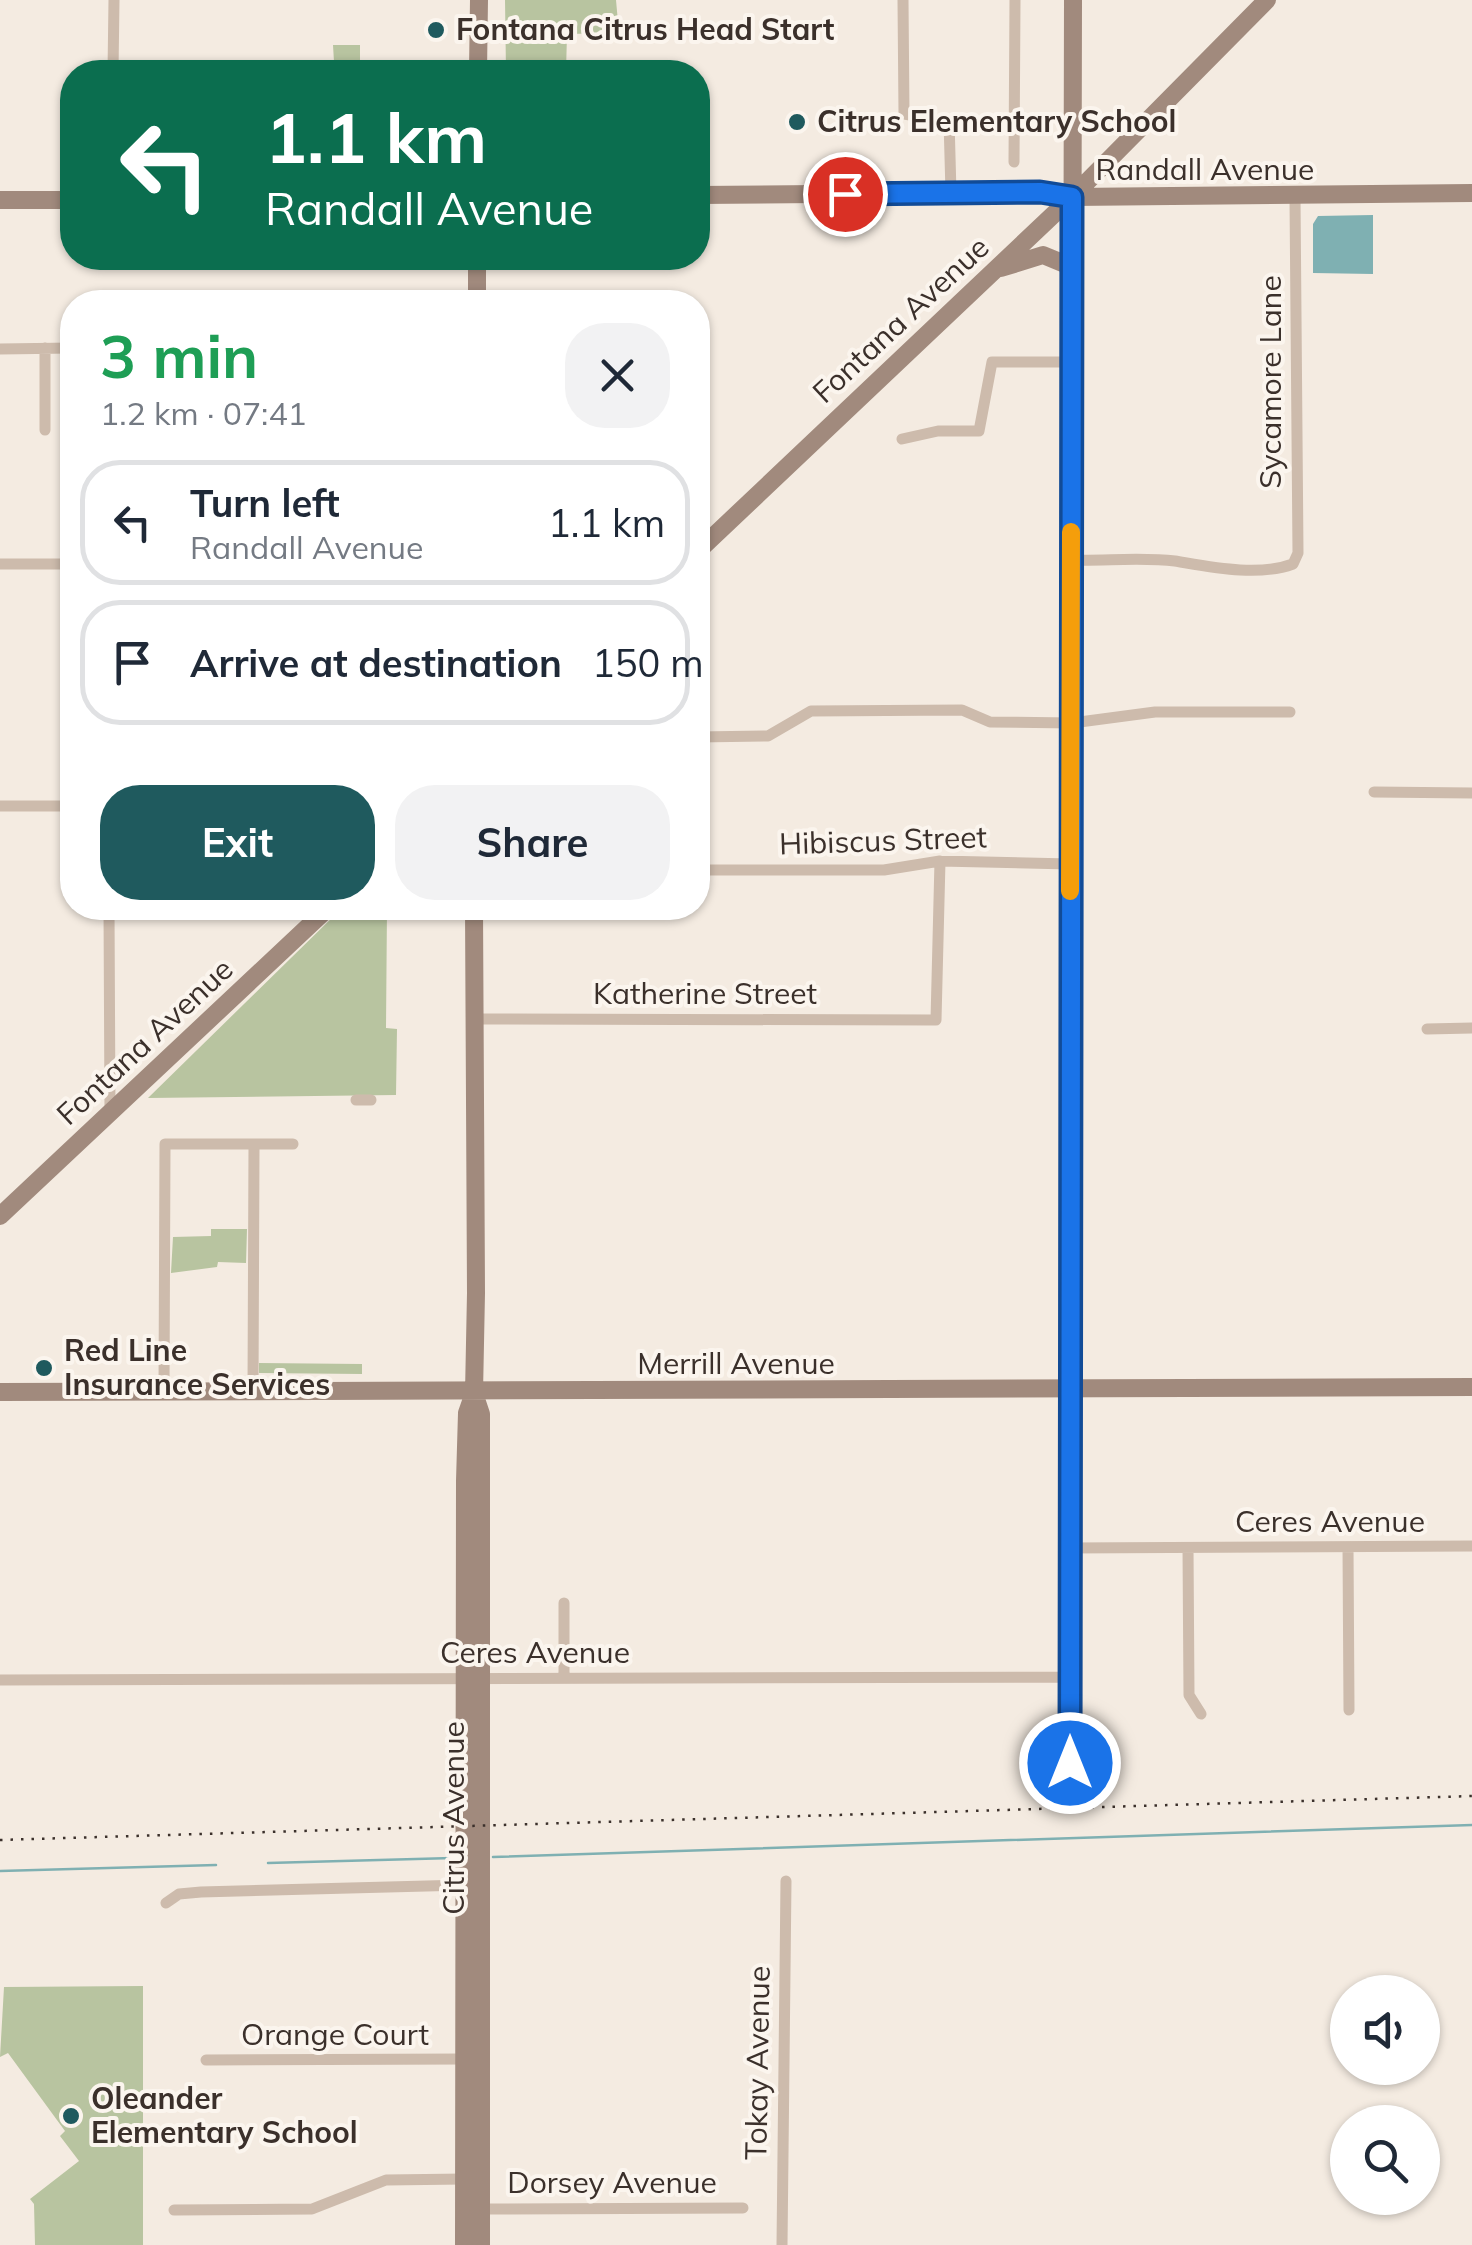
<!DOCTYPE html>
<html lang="en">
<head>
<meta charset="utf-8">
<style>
	body { margin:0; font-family:Mulish,sans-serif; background:#f2f2f3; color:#1f2937; height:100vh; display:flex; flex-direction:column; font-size:38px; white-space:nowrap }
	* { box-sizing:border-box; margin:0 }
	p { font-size:32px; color:#747a83 }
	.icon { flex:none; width:55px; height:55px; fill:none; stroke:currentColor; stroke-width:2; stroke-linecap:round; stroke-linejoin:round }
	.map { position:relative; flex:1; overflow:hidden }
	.panel { position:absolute; left:60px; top:290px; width:650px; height:630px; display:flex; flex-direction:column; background:#fff; border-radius:40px; box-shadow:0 2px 8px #0004 }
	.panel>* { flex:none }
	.banner { position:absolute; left:60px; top:60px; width:650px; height:210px; border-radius:40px; box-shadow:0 2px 8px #0004; background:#0b6e4f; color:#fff; overflow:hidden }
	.buttons { position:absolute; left:1330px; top:1975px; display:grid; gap:20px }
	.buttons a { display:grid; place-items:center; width:110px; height:110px; border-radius:50%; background:#fff; box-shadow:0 2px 8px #0004; font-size:50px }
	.pin { position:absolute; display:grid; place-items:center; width:85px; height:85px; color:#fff; margin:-42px; border:5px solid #fff; border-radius:50%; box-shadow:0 2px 10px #0007 }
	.me { position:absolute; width:110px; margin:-55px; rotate:0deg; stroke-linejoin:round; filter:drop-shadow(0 0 8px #0008) }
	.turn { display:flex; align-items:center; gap:35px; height:210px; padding:0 40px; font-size:45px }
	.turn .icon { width:130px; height:130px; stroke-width:2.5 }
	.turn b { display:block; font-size:70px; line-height:85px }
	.round { display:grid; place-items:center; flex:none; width:105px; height:105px; border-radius:40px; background:#f2f2f3 }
	.head { display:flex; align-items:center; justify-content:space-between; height:170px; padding:0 40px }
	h1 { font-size:60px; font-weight:700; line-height:75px; color:#1e9e55 }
	.action { display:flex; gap:20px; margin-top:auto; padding:20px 40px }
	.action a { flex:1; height:115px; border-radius:40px; background:#1f5a5e; color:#fff; font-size:40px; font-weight:700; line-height:115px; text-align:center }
	.action a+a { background:#f2f2f3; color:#1f2937 }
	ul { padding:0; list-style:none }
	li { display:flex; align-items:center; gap:30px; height:125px; margin:0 20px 15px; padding:0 20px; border:5px solid #e0e1e3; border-radius:40px }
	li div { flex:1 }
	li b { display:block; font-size:38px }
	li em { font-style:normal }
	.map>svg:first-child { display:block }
	.green { fill:#b8c4a0 }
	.water { fill:#7fb0b2 }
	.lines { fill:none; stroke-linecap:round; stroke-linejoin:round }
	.stream { stroke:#7fb0b2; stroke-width:2.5 }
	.street { stroke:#cdbbac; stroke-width:11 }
	.secondary { stroke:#a18a7d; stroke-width:18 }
	.rail { stroke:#3b302b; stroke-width:2.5; stroke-dasharray:2.5 8; stroke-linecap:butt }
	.route-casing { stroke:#114b97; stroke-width:25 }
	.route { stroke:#1a73e8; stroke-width:18 }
	.slow { stroke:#f59e0b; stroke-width:18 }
	.poi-dot { fill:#1f5a5e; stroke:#fbf5ee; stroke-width:4 }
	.labels { text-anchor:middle; stroke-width:8; stroke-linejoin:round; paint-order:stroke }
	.poi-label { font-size:30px; font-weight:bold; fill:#3b302b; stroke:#fbf5ee; text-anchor:start }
	.street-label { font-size:30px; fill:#3b302b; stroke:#fbf5ee }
</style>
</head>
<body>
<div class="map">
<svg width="1472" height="2245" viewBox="0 0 1472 2245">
	<rect width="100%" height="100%" fill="#f4ebe1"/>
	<path class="green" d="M505 0H616L619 33 567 34 566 72H506Z
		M333 45H360V62H334Z
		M342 908H387L386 1028 397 1029 396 1095 148 1098Z
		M211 1229H247L246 1263 218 1262 217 1267 171 1273 173 1237 211 1236Z
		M259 1363 362 1364V1374L259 1373Z
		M143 1986V2245H35L34 2204 30 2199 79 2161 60 2136 65 2131 8 2053 0 2057 4 1987Z"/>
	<path class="water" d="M1373 215V274L1313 273V224L1318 216Z"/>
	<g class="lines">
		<path class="stream" d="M493 1857 1472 1825
			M268 1863 453 1858
			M0 1871 216 1865"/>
		<path class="street" d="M903 0 904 114 976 126H1014
			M113 72 114 0
			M949 120 951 193
			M1014 162 1015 0
			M0 349 72 348
			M45 430V348
			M902 439 938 431H979L992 362H1072
			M1071 560C1105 561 1142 557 1175 561 1211 567 1258 577 1293 564L1298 553 1295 198
			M0 564H72
			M698 737 768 736 811 711 962 710 990 722 1072 723 1155 712H1290
			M1374 792 1472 793
			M0 806H72
			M698 870H884L940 861 1070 864
			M109 908 110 1113
			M474 1019 936 1020 940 861
			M1427 1029 1472 1028
			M356 1100H371
			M164 1391 165 1144H293
			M253 1392 254 1144
			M1348 1547 1349 1710
			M1069 1548 1472 1546
			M1188 1548 1189 1695 1201 1714
			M564 1603V1678
			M0 1680 1069 1677
			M1069 1763 1070 1390
			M166 1903 179 1894 201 1892 465 1885
			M206 2060 464 2059
			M481 2209 743 2208
			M174 2210 312 2209 386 2180 464 2179
			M782 2245 786 1881"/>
		<path class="secondary" d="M478 72 479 0
			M698 195 1040 192 1072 197 1472 193
			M0 200H72
			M1001 268 1043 255 1072 267
			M477 302V258
			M698 551 1072 197 1267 0
			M0 1216 328 908
			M1070 1390 1073 0
			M0 1392 1472 1387
			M474 1393 481 1414V2245
			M464 2245 465 1481 467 1413 474 1393 476 1293 474 908"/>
		<path class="rail" d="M0 1840 1472 1796"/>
	</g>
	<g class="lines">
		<defs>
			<path id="route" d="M845 194 1040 192 1072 197 1070 1763"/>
		</defs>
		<use href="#route" class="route-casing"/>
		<use href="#route" class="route"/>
		<path class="slow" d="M1070 891 1071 532"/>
	</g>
	<g class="poi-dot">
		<circle cx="436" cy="30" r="10"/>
		<circle cx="797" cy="122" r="10"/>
		<circle cx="44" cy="1368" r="10"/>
		<circle cx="71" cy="2116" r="10"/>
	</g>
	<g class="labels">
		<g class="poi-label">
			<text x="456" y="40">Fontana Citrus Head Start</text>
			<text x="817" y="132">Citrus Elementary School</text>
			<text x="64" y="1361">Red Line<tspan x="64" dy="34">Insurance Services</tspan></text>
			<text x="91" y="2109">Oleander<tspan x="91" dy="34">Elementary School</tspan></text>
		</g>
		<g class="street-label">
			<text x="1205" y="180">Randall Avenue</text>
			<text transform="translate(901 320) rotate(-43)" y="10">Fontana Avenue</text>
			<text transform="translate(1271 382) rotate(-90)" y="10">Sycamore Lane</text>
			<text transform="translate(883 841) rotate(-2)" y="10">Hibiscus Street</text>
			<text x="705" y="1004">Katherine Street</text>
			<text transform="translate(145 1042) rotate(-43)" y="10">Fontana Avenue</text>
			<text x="736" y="1374">Merrill Avenue</text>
			<text x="1330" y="1532">Ceres Avenue</text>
			<text x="535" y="1663">Ceres Avenue</text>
			<text transform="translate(454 1818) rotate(-90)" y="10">Citrus Avenue</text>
			<text x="335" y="2045">Orange Court</text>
			<text transform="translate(758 2063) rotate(-89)" y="10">Tokay Avenue</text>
			<text x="612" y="2193">Dorsey Avenue</text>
		</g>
	</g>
</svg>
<div class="buttons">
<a><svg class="icon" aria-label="sound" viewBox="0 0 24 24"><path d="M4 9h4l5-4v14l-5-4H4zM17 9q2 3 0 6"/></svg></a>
<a><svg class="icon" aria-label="search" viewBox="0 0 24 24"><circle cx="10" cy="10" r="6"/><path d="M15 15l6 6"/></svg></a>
</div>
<div class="pin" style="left:845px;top:194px;background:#d93025"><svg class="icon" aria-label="arrive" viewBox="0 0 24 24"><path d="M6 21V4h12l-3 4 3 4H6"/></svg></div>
<svg class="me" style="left:1070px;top:1763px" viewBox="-20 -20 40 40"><circle r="17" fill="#1a73e8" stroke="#fff" stroke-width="3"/><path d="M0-11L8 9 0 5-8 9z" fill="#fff"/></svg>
<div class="banner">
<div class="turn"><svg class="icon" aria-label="left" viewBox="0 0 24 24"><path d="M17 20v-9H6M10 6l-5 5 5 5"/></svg><div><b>1.1 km</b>Randall Avenue</div></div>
</div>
<section class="panel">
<div class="head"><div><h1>3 min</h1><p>1.2 km · 07:41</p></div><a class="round"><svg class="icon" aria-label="close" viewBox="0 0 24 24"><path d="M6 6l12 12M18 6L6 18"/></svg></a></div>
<ul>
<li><svg class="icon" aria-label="left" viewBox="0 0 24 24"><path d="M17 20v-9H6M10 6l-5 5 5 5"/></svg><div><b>Turn left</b><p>Randall Avenue</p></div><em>1.1 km</em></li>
<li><svg class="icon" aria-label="arrive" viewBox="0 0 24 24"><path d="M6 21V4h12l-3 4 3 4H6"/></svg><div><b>Arrive at destination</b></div><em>150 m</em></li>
</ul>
<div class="action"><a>Exit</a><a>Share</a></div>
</section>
</div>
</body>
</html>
